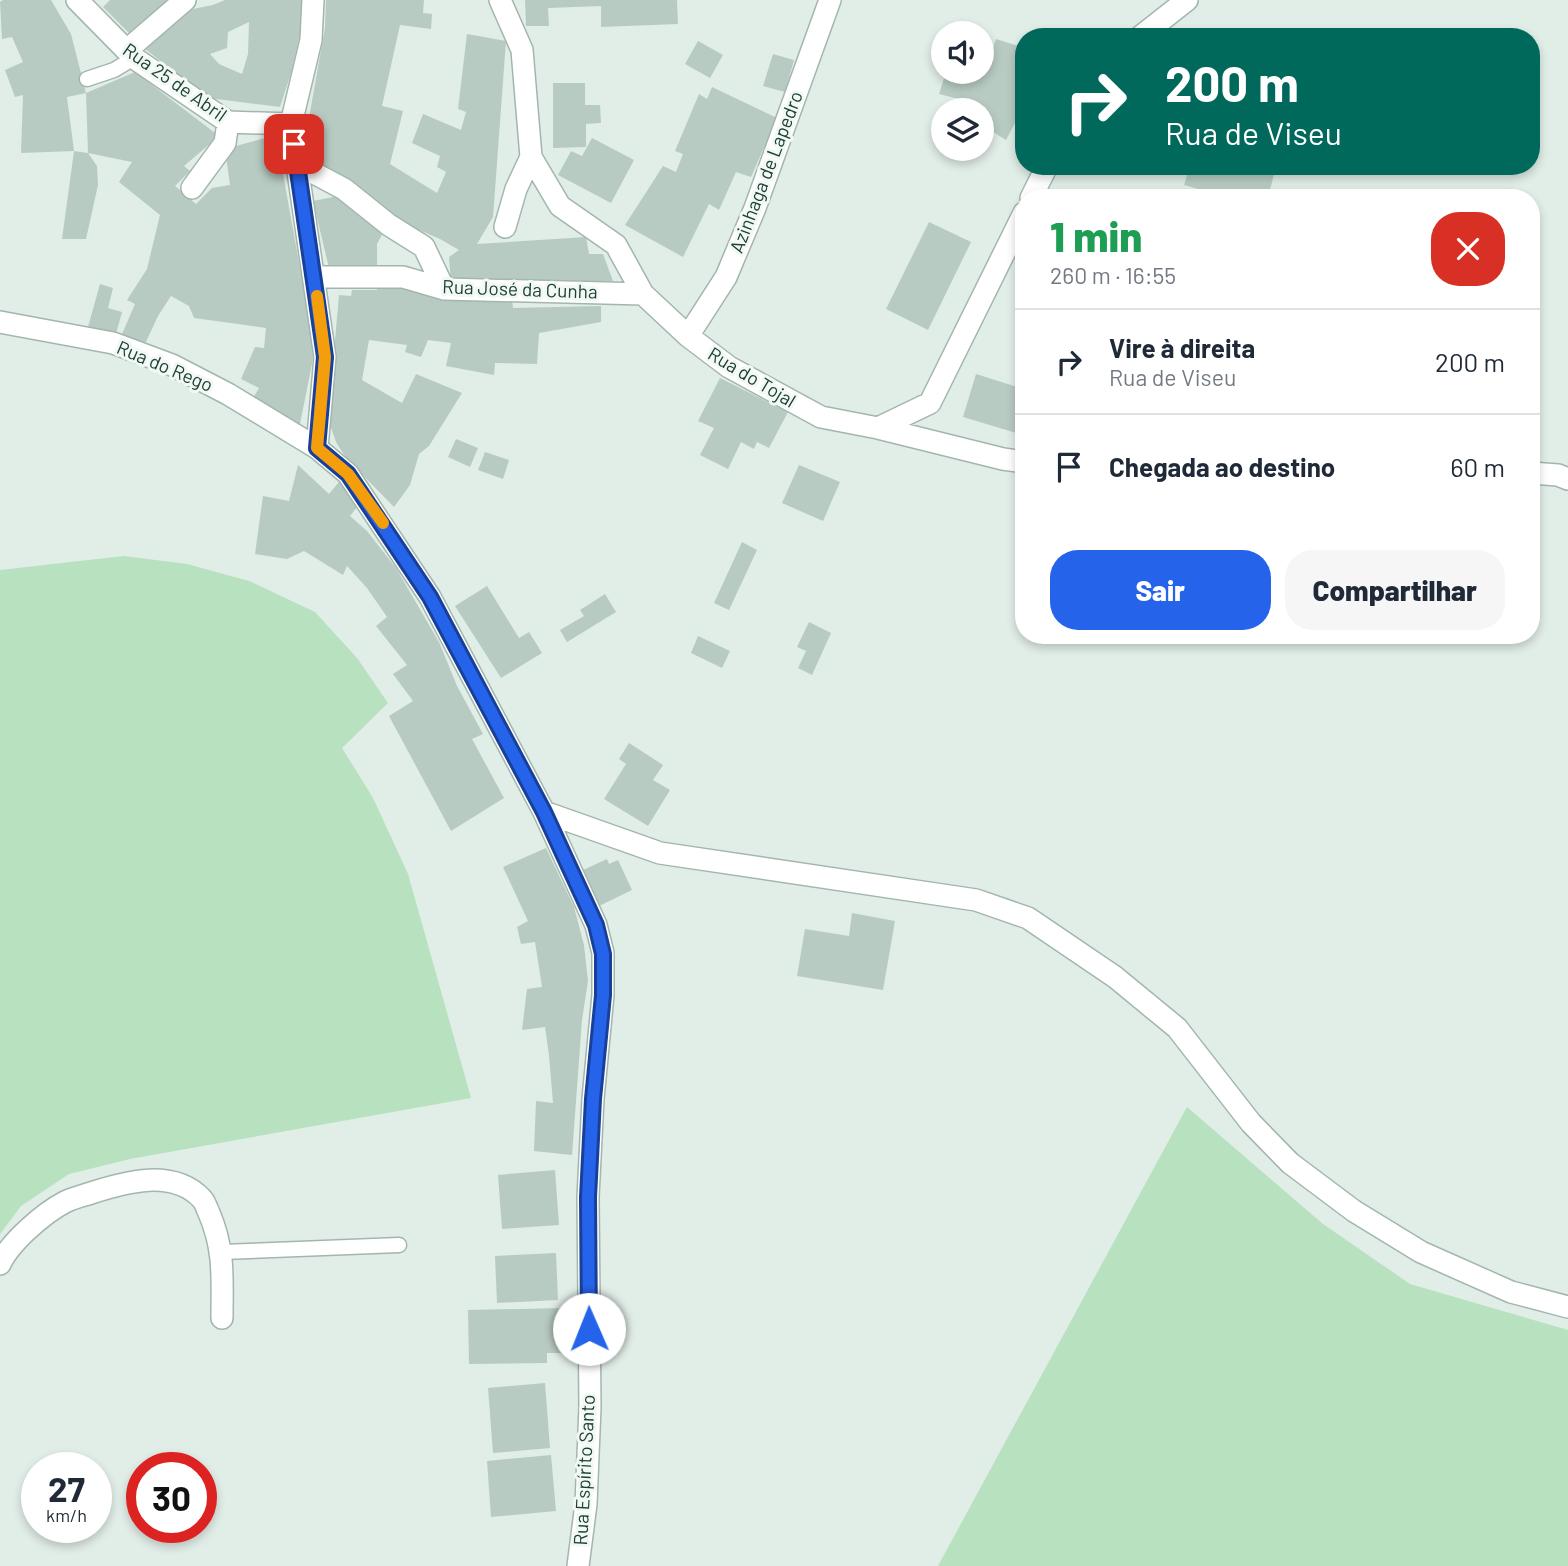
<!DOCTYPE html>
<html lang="pt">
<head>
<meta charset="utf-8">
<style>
	body { margin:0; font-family:Barlow,sans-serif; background:#f6f6f7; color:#1f2937; height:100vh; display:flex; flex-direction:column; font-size:26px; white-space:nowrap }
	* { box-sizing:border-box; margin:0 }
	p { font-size:23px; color:#747a83 }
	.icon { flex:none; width:38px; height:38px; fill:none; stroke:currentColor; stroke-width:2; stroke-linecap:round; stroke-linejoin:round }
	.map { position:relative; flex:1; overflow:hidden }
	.side { position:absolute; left:1015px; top:189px; width:525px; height:455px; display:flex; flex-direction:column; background:#fff; border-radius:28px; box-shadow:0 4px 10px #0003 }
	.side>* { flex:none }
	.top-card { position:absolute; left:1015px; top:28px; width:525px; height:147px; border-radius:28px; box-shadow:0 4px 10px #0003; background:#00695c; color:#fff; overflow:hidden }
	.buttons { position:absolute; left:931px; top:21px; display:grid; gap:14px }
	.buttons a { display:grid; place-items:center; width:63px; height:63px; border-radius:50%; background:#fff; box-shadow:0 4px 10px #0003; font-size:35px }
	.speed { position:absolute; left:21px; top:1452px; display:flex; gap:14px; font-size:35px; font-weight:700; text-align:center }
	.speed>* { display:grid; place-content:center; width:91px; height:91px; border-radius:50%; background:#fff; box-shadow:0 4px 10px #0003; line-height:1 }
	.speed small { font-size:18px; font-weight:400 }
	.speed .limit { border:10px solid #d22; background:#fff; color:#111 }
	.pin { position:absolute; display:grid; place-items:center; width:60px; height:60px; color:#fff; margin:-30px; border-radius:14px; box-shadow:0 4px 10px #0006 }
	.me { position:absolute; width:77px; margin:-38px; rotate:359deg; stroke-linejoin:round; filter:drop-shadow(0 0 5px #0008) }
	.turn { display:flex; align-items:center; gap:24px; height:147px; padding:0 35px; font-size:32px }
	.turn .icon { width:91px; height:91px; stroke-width:2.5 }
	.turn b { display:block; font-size:49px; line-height:60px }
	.round { display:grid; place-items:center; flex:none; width:74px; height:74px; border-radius:28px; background:#f6f6f7 }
	.head { display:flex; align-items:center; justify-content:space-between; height:119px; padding:0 35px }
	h1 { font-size:42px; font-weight:800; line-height:52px; color:#1e9e55 }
	.button { display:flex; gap:14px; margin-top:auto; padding:14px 35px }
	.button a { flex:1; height:80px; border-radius:28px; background:#2563eb; color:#fff; font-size:28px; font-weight:800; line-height:80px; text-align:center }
	.button a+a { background:#f6f6f7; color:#1f2937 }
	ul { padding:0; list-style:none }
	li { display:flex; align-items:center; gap:21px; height:105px; padding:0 35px; border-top:2px solid #e0e1e3 }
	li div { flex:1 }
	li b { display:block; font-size:26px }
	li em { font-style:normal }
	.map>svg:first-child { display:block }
	.green { fill:#b7e1bf }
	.building { fill:#b8cbc2; fill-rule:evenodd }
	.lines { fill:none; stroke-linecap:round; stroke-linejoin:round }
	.lane-casing { stroke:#a3b6ae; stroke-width:17 }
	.street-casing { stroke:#a3b6ae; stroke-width:24 }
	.lane { stroke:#fff; stroke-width:14 }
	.street { stroke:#fff; stroke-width:21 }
	.route-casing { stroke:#184099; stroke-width:18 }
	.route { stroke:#2563eb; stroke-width:12 }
	.slow { stroke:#f59e0b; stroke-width:12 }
	.labels { text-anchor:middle; stroke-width:6; stroke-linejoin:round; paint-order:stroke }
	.street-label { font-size:19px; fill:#1f4035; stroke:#f2f9f5 }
</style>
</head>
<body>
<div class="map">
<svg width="1568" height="1566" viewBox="0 0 1568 1566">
	<rect width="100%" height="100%" fill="#e1ede7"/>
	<path class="green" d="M124 556 187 564 249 581 315 612 357 658 388 703 342 748 373 798 408 874 471 1098 130 1159 69 1174 21 1206 0 1234V570Z
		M1187 1107 1323 1224 1410 1284 1568 1330V1566H938Z"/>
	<path class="building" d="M3 0H51L71 34 86 93 67 97 74 151 21 153 23 95 15 97 5 70 23 62 12 37 2 39 0 2Z
		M110 0H169L132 36 103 7Z
		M225 0H302L301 29 292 70 280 107 208 98 140 45 183 11 213 5ZM249 22 248 54 242 74 219 64 210 54 227 48 228 32Z
		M326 0H424L423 13 432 14 431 29 400 25 382 106 403 111 390 164 437 193 446 172 437 167 440 156 412 143 423 114 461 130 466 112 458 109 467 34 506 41 493 217 477 244 586 237 589 254H603L613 281 451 282 449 257 459 250 440 239 412 227 306 159 307 129 325 28Z
		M525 0H677L678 24 601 27V6L548 8 549 26H526Z
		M996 39 1024 48V106L1006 140 982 125V110H961L967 101 939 94 946 72H982V44L993 48Z
		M698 41 723 55 710 78 685 64Z
		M773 54 794 60 785 92 763 86Z
		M135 72 219 136 184 166 190 171 175 186 196 204 212 188 230 185 225 149 276 135 311 329 313 359 299 429 253 398 259 388 241 379 255 347 264 348 266 328 194 318 189 306 171 296 158 316 145 344 122 334 135 304 127 300 147 269 160 215 119 182 132 162 88 153 86 93Z
		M553 83H585V105H600L601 123 586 124V147L553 148Z
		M712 87 777 118 751 177 736 172 719 210 709 204 683 257 625 225 663 166 676 172 683 154 675 151 699 94 707 99Z
		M592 138 634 160 611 203 558 175 571 151 582 156Z
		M74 151 88 153 97 166 98 185 86 239H62Z
		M1190 166H1276L1268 198H1230L1184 185Z
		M343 195 385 229 377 244V271L329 268 313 201Z
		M929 222 971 242 928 330 886 309Z
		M395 283 512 299 513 308 601 306V322L539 333 537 364 495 363 494 375 446 366 451 343 428 340 421 357 405 352 407 345 369 340 362 380 402 403 416 374 462 393 429 446 419 454 410 485 394 507 346 458 336 442 328 419 339 295 351 296 352 290H377L376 285Z
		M100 284 113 288 108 308 122 312 116 334 88 327Z
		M976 374 1024 389 1023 435 963 417Z
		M720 378 788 412 769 448 757 442 754 449 741 442 728 469 700 455 714 428 698 421Z
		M456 439 478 448 470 467 448 457Z
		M485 452 509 460 503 479 478 470Z
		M298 465 329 494 339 482 358 506 350 516 367 531 396 568 439 642 457 686 483 734 472 739 504 798 451 831 389 716 413 701 393 674 407 665 376 626 387 617 367 588 347 566 343 575 304 551 287 559 255 554 263 496 289 501Z
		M799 465 840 482 823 521 782 503Z
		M742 542 757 550 729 610 714 603Z
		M487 586 519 638 529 632 542 653 501 678 455 606Z
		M605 594 616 612 567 642 560 630 584 616 580 610Z
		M809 622 831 633 812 675 798 668 806 651 797 647Z
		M698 636 730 651 722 668 691 653Z
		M629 743 663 765 653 780 670 790 648 826 604 799 626 764 619 759Z
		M546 848 574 907 584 945 588 981 582 1020 572 1155 534 1151 536 1101 553 1103 549 1055 545 1027 522 1030 527 989 542 987 535 942 521 944 517 927 528 921 503 867Z
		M607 859 609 864 618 860 632 890 597 907 581 871Z
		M852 913 895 921 883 990 797 976 805 929 849 936Z
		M555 1170 559 1225 502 1229 498 1175Z
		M556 1253 558 1300 497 1303 495 1256Z
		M563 1308V1353H547V1363L469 1364 468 1310Z
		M545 1383 550 1448 493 1453 488 1388Z
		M551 1455 556 1511 491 1517 487 1461Z"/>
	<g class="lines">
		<defs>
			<path id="lane" d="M87 79 114 70 134 58
				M222 1252 399 1245"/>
			<path id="street" d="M77 0 134 58 228 122 291 124
				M313 0 311 40 291 124 325 357 317 448
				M500 0 522 50 531 157 560 206 616 245 643 294 688 336 729 367 821 417 878 428 1003 459 1024 462
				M1140 37 1187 0
				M127 50 185 0
				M297 164 344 189 389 225 424 247 444 289
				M192 188 225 143 228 122
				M1031 198 1047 166
				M505 227 516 189 531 157
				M315 277H403L444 289 643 294
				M0 322 113 343 172 365 228 394 317 448 348 474 430 597 544 812 596 925 603 953V995L593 1099 588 1197 590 1407 586 1504 578 1566
				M688 336 726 277 755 208 830 0
				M878 428 930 403 1024 213
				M1531 473 1558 475 1568 479
				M544 812 660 853 976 900 1028 918 1115 977 1177 1028 1251 1123 1290 1163 1354 1211 1421 1252 1511 1292 1568 1307
				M0 1264C10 1242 44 1213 65 1202 73 1198 82 1196 91 1193 125 1182 173 1168 202 1199 205 1202 207 1209 209 1213 225 1250 222 1279 222 1318"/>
		</defs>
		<use href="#lane" class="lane-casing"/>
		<use href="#street" class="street-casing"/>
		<use href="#lane" class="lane"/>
		<use href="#street" class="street"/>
	</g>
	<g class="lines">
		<defs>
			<path id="route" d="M294 144 325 357 317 448 348 474 430 597 544 812 596 925 603 954V995L593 1099 588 1197 589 1329"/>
		</defs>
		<use href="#route" class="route-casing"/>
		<use href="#route" class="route"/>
		<path class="slow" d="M317 296 325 357 317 448 348 474 383 523"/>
	</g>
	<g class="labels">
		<g class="street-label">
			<text transform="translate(175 82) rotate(35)" y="7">Rua 25 de Abril</text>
			<text transform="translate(766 172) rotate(-69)" y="7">Azinhaga de Lapedro</text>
			<text transform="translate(520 289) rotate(2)" y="7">Rua José da Cunha</text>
			<text transform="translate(165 366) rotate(23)" y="7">Rua do Rego</text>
			<text transform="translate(752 377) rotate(31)" y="7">Rua do Tojal</text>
			<text transform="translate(584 1470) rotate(-87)" y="7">Rua Espírito Santo</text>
		</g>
	</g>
</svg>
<div class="buttons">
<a><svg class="icon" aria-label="sound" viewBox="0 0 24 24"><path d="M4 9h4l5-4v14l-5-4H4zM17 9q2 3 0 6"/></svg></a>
<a><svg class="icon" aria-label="layers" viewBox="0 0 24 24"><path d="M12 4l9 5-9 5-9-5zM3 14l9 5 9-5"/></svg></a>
</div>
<div class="speed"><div>27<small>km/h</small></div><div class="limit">30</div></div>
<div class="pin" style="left:294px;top:144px;background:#d93025"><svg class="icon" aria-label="arrive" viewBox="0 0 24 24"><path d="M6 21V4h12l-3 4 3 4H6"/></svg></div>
<svg class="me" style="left:589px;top:1329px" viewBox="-20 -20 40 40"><circle r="19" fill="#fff"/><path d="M0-13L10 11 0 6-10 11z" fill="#2563eb"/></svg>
<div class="top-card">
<div class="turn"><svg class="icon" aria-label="right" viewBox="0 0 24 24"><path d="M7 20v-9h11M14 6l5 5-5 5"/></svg><div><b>200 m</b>Rua de Viseu</div></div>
</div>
<section class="side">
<div class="head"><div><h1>1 min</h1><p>260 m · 16:55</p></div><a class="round" style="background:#d93025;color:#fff"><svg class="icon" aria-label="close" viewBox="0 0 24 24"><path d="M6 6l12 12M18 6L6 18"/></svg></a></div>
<ul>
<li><svg class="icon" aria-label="right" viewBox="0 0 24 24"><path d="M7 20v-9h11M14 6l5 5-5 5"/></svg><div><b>Vire à direita</b><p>Rua de Viseu</p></div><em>200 m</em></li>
<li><svg class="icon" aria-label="arrive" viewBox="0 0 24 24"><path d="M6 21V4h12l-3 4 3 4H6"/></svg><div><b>Chegada ao destino</b></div><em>60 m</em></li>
</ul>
<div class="button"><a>Sair</a><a>Compartilhar</a></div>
</section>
</div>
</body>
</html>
